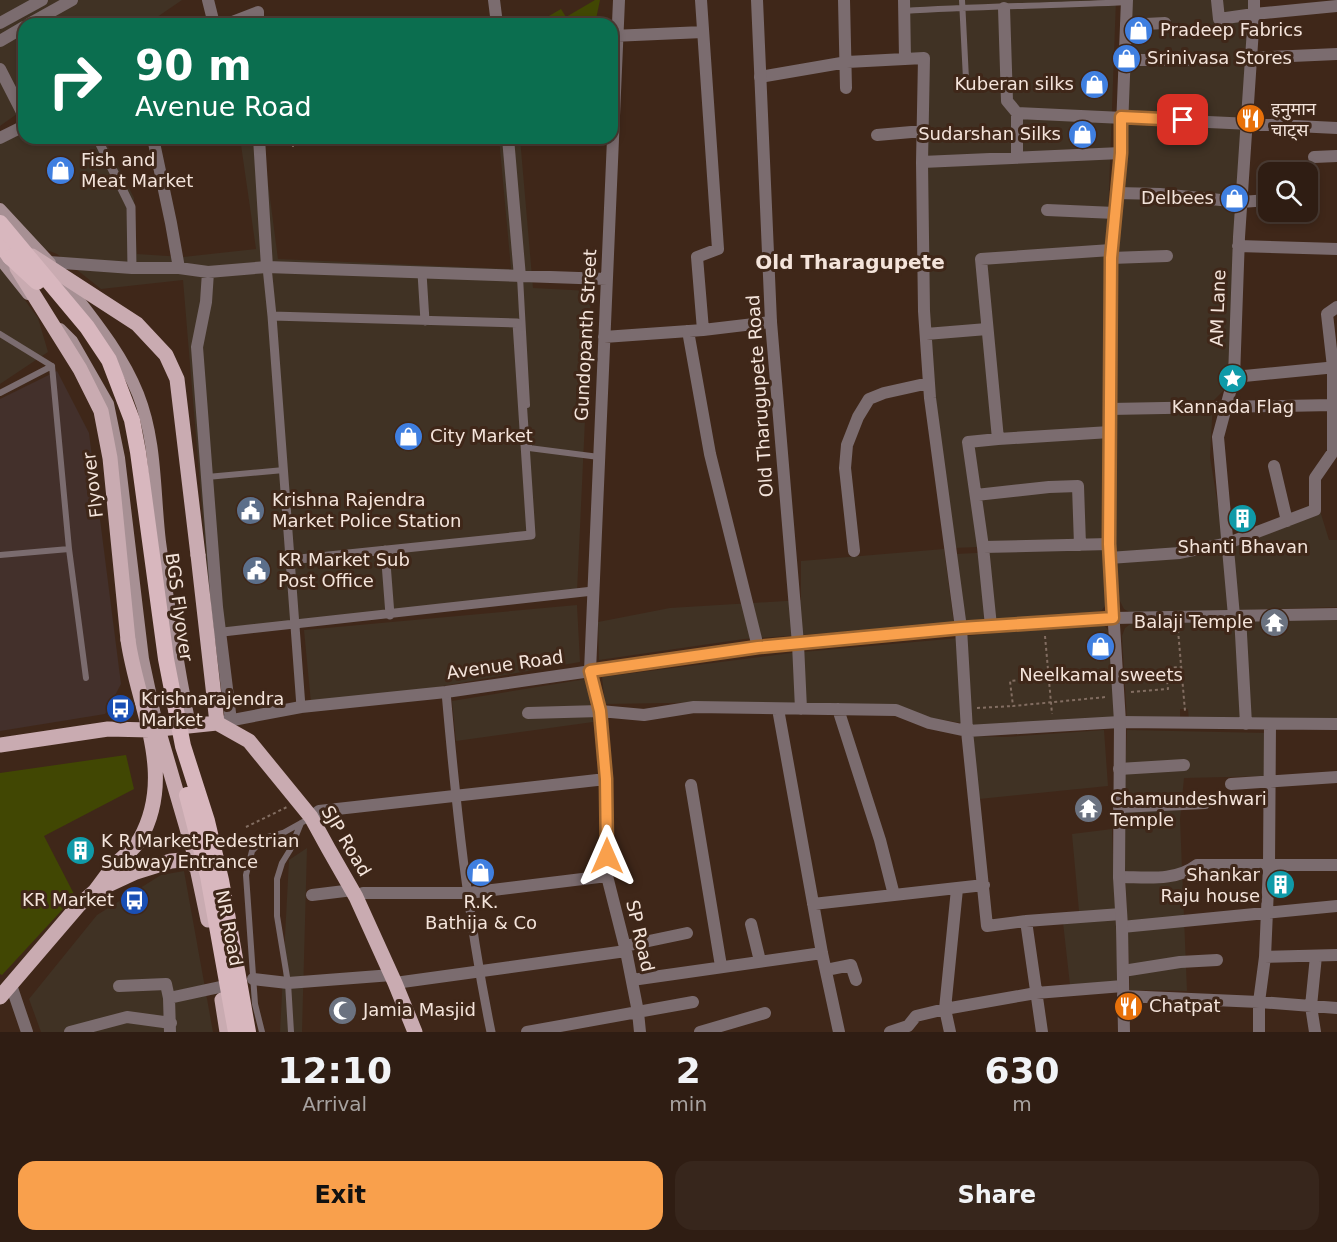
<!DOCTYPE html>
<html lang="en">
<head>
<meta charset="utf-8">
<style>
	body { margin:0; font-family:"DejaVu Sans","Noto Sans Devanagari",sans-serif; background:#37261c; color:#f1f3f6; height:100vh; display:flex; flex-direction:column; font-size:22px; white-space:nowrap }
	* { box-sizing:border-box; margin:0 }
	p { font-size:20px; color:#a7a2a0 }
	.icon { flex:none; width:33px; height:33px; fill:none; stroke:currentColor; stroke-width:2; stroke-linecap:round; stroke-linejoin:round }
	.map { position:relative; height:1032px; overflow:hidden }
	.details { display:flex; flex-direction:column; background:#2f1d13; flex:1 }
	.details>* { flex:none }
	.top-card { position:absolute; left:18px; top:18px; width:600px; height:126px; border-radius:18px; box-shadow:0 3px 9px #0003,0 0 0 2px #4a3b33; background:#0b6e4f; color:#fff; overflow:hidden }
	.controls { position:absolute; left:1258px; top:162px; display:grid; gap:12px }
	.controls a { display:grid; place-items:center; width:60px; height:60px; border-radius:12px; background:#2f1d13; box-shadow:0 3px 9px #0003,0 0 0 2px #4a3b33; font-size:30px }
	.pin { position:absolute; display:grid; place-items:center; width:51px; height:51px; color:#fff; margin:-26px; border-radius:12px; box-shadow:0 3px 9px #0006 }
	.me { position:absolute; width:66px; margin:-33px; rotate:0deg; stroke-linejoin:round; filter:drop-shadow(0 0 4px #0008) }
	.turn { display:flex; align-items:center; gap:21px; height:126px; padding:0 18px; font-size:27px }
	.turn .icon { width:78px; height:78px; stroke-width:2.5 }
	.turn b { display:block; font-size:42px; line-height:51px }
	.eta { display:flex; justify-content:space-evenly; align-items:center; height:102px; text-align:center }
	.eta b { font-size:36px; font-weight:700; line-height:42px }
	.cta { display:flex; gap:12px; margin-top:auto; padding:12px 18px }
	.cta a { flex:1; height:69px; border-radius:18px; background:#f9a04c; color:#111; font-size:24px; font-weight:700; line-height:69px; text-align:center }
	.cta a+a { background:#37261c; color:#f1f3f6 }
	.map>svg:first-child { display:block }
	.commercial { fill:#403224 }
	.education { fill:#43302b }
	.green { fill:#414703 }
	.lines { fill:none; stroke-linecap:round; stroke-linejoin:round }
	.path { stroke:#836e62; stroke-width:2; stroke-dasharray:3 3; stroke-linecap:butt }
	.service { stroke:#7b6c6f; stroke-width:6 }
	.pedestrian { stroke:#7b6c6f; stroke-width:9 }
	.minor { stroke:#7b6c6f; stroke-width:12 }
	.tertiary { stroke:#7b6c6f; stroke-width:12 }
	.secondary { stroke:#a79094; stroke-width:12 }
	.primary { stroke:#c9abb1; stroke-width:15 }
	.trunk { stroke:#d8b7be; stroke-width:16 }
	.primary-bridge { stroke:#c9abb1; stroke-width:15 }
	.trunk-bridge { stroke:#d8b7be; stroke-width:16 }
	.route-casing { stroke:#a26831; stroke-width:15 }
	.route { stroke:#f9a04c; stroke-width:10 }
	.labels { text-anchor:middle; stroke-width:6; stroke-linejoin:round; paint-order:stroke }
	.poi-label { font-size:18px; fill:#f4e4db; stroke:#3f2719; text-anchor:start }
	.street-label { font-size:18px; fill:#f4e4db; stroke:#3f2719 }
	.neighbourhood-label { font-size:20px; font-weight:bold; fill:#f4e4db; stroke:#3f2719 }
</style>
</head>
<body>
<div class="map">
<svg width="1337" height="1032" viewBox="0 0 1337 1032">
	<rect width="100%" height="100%" fill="#3f2719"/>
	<path class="commercial" d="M0 0H182L147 24H24V109L0 126Z
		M907 0H1116L1104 326V542L953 548 933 386 925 259 929 54H908Z
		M1129 0H1249L1229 385 1213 401 1210 457 1224 543 1176 552 1116 553V290L1124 153Z
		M24 132V138H104L134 198 137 254 183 257 256 249 240 138H265L264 152 278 259 511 269 499 138H520L533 288 591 291 577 592 212 629 183 280 101 289 57 254 42 248 0 202V143Z
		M0 266 38 318 48 352 0 384Z
		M1317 501 1329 540H1337V607L1133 614 1124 609 1119 599 1115 560 1170 558 1266 528Z
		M1103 547 1107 603 1102 610 1095 613 963 621 955 554Z
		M944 549 954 624 744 639 599 660 598 622 670 608 801 600V561Z
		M577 605 580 662 420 690 311 703 304 630Z
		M1313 619H1337V719L1189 721 1188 709H1180V719L1127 721 1122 636 1125 628 1132 623Z
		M1097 623 1104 625 1108 630 1116 717 971 726 967 636Z
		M959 638 962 723 925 717 732 702 605 704 602 677 791 653Z
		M586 679 593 722 456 741 452 701Z
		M1104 730 1108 786 979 799 971 736 1006 737Z
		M1127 730 1268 733 1270 776 1184 778 1180 819 1187 991 1130 990 1123 817Z
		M1112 829 1118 981 1070 985 1063 922H1080L1072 834Z
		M307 848 302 1032H280L289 860Z
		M184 871 213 1032H41L29 999 97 915 161 875Z"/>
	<path class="education" d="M57 371 89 433 121 684 105 714 0 731V399Z"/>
	<path class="green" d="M595 0H600L595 24H535L561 9 566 17Z
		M126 755 134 789 44 836 75 896 2 975 0 974V773Z"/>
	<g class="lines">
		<path class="path" d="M293 138V149
			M1178 630 1185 711
			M1045 636 1052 714
			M1105 672 1010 681 1013 706 1106 697
			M1131 692 1168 689 1166 668 1180 667
			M977 708 1013 706
			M246 827 287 807
			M153 847 157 849 156 838"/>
		<path class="service" d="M962 0 966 79
			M904 11C978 6 1052 6 1127 2
			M520 277 527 405
			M0 334 52 366
			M0 393 52 366
			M529 442V448L599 457
			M207 477 284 470
			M69 549 86 678
			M0 555 69 549 52 366
			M262 1032 255 1004 246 875 252 851 264 838 283 833 310 818
			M291 1032 288 983 277 916V879L282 863 290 850 301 823"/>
		<path class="pedestrian" d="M97 138 131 207 132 268
			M267 267 272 316 301 707
			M422 273 425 321
			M272 316 517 323 531 535 290 560
			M385 550 390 615
			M214 633 593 591
			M446 692C456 806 468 920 491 1032"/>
		<path class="minor" d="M208 0 214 24
			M494 0 497 24
			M619 0 590 671 600 711 606 779 607 876 626 951 638 1012 640 1032
			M701 0 718 249 697 257 703 330
			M844 0 846 88
			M904 0 905 58
			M1217 0 1219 19 1254 14 1337 6
			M1004 8 1007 101 1017 113 1337 128
			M227 24 258 12V24
			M1126 25 1165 23
			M612 36 703 32
			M1251 58 1337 54
			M1124 60H1188
			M0 69 24 116
			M760 77 847 62 924 58 922 162 924 311 930 398 961 628 967 731 987 926 1026 921 1121 914
			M877 135 923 131
			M0 138 24 126
			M153 138 171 223 179 268
			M259 138 267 267
			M508 138 520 277
			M1314 157 1337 156
			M1017 158V113
			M922 162 1121 153
			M1117 193 1160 194 1241 202 1269 200
			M1047 210 1115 213
			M1238 246 1337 249
			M1111 258 1167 256
			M49 262 132 268H179L208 272 267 267 607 279
			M208 272 206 302 197 347 217 607 231 721
			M688 331 710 454 758 647
			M926 334 987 329
			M604 337 703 330 771 322
			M1234 377 1337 367
			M1110 409 1333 405
			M998 439 1110 432
			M1333 452V367L1327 314 1337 307
			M1274 466 1287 521
			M976 495 1049 487 1078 486 1080 545
			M983 547 1109 544
			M854 551 845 468 847 445 858 417 869 399 884 393 929 383
			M1109 558 1180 553 1228 543 1315 510V478L1333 452
			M1234 616 1218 437 1234 377 1239 237 1254 14V0
			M1240 616 1246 724
			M991 626 983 547 968 442 998 439 981 259 1111 250
			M798 644 801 709
			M778 709 822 953 839 1032
			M838 709 880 840 894 895
			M528 713 600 711 644 715 694 707 896 710 929 723 967 731 1120 722 1337 724
			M1119 769 1184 765
			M1231 784 1337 777
			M691 785 721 966
			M1119 807 1205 803
			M311 817 319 811 606 779
			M1119 877C1145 877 1175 882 1197 865H1337
			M312 895 353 890
			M356 897 363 893H468L607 876
			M813 904 984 885
			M1026 921 1042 1032
			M751 924 760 961
			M1122 927 1337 906
			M625 946 687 933
			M1265 957 1337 955
			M826 970 851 965 856 980
			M1123 971 1180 962 1217 960
			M253 979 288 983 392 975
			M632 980 822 953
			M395 983 626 951
			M119 986 166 984 169 998 170 1032
			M1123 996 1259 1002 1337 1008
			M169 998 220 987
			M70 1032 127 1017 171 1023
			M527 1032 693 1002
			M700 1032 765 1013
			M890 1032 908 1026 916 1016 945 1009 1036 993 1123 986
			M950 1032 945 1009 957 889
			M1259 1032V1002L1265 957 1269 865 1270 724
			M1315 1032 1311 1006 1316 956"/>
		<path class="tertiary" d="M757 0 771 322 798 644
			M0 23 42 0
			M29 24 72 0
			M0 41 24 27
			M217 723 301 707 446 692 758 647 961 628 1113 618 1337 614
			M11 985 27 1032
			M1124 1032 1122 927 1119 877 1120 722 1109 544 1111 250 1121 153 1127 0"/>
		<path class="secondary" d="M0 209 50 263
			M0 259 28 294
			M61 277C89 314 121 351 138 394 157 442 154 492 160 542 168 604 178 665 190 726
			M60 329 72 341 108 404 119 458 143 659 158 729"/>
		<path class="primary" d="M198 555 217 723
			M158 729 193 849 208 920
			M0 745 108 729 150 730 217 723 249 741 311 817 328 848 356 897 395 983 415 1032
			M95 891C102 882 109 871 118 862 125 855 135 848 140 839 177 773 137 706 128 640
			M0 997 78 906 95 891 136 872 171 861 182 860 198 867
			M222 1000 227 1032"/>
		<path class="trunk" d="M0 243 10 257"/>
		<path class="primary-bridge" d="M32 256 137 324 166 355 177 379 198 555
			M17 268 80 369 101 411 110 458 128 640"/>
		<path class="trunk-bridge" d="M0 223 87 327 109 360 132 420 138 452 166 659 183 746 207 821 221 880 248 1032
			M10 257 37 282
			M187 795 208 876 236 1032"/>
	</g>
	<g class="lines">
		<defs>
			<path id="route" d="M607 856 606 779 600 711 590 671 758 647 961 628 1113 618 1109 544 1111 258 1121 153V117L1183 120"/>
		</defs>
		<use href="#route" class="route-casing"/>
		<use href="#route" class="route"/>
	</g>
	<defs>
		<symbol id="shop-disc" viewBox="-11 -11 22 22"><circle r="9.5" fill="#3f7fe0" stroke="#3f2719"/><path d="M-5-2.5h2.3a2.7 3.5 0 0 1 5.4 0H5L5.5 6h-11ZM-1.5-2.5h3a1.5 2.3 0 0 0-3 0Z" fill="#fff"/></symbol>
		<symbol id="restaurant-disc" viewBox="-11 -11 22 22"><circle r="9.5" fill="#e8710a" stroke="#3f2719"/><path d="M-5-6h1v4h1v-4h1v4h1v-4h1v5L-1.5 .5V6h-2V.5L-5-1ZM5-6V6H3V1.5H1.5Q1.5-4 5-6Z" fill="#fff"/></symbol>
		<symbol id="sight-disc" viewBox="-11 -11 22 22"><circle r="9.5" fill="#0f9aa8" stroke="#3f2719"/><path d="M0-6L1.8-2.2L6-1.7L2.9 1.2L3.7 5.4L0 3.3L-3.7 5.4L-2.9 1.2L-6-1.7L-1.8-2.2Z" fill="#fff"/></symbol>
		<symbol id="civic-disc" viewBox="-11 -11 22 22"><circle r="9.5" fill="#5c6f8a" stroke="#3f2719"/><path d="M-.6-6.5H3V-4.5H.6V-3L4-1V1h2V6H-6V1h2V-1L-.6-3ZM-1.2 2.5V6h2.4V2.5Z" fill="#fff"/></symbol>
		<symbol id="building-disc" viewBox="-11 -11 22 22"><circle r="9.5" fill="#0f9aa8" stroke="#3f2719"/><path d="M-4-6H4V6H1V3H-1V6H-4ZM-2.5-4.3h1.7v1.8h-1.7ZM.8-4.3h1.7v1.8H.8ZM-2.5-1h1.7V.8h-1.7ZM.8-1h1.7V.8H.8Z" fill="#fff"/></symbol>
		<symbol id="temple-disc" viewBox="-11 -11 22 22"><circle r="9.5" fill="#6b7280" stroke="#3f2719"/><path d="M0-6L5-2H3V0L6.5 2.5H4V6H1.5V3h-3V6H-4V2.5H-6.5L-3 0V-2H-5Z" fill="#fff"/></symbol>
		<symbol id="bus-disc" viewBox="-11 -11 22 22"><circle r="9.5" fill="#1a4fb4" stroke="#3f2719"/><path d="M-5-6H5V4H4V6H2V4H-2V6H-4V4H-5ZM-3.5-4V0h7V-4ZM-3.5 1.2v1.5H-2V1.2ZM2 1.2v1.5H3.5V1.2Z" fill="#fff"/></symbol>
		<symbol id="mosque-disc" viewBox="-11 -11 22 22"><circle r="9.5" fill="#6b7280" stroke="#3f2719"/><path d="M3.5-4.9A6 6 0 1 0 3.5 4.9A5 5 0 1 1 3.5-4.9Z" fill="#fff"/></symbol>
	</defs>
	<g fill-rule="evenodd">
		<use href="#shop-disc" x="1122" y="14" width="33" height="33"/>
		<use href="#shop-disc" x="1110" y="42" width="33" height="33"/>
		<use href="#shop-disc" x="1078" y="68" width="33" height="33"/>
		<use href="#restaurant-disc" x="1234" y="102" width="33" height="33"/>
		<use href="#shop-disc" x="1066" y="118" width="33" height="33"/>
		<use href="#shop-disc" x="44" y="154" width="33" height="33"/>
		<use href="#shop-disc" x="1218" y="182" width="33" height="33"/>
		<use href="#sight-disc" x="1216" y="362" width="33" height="33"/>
		<use href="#shop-disc" x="392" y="420" width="33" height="33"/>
		<use href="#civic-disc" x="234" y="494" width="33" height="33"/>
		<use href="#building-disc" x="1226" y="502" width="33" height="33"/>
		<use href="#civic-disc" x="240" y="554" width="33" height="33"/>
		<use href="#temple-disc" x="1258" y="606" width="33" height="33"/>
		<use href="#shop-disc" x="1084" y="630" width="33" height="33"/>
		<use href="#bus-disc" x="104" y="692" width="33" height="33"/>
		<use href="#temple-disc" x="1072" y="792" width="33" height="33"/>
		<use href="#building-disc" x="64" y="834" width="33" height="33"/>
		<use href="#shop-disc" x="464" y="856" width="33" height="33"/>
		<use href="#building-disc" x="1264" y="868" width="33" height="33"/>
		<use href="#bus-disc" x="118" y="884" width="33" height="33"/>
		<use href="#restaurant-disc" x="1112" y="990" width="33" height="33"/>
		<use href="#mosque-disc" x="326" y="994" width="33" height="33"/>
	</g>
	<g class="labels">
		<g class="poi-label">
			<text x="1160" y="36">Pradeep Fabrics</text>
			<text x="1147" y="64">Srinivasa Stores</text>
			<text x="1074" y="90" text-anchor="end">Kuberan silks</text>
			<text x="1271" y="115">हनुमान<tspan x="1271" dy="21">चाट्स</tspan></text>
			<text x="1061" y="140" text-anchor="end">Sudarshan Silks</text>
			<text x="81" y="166">Fish and<tspan x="81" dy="21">Meat Market</tspan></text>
			<text x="1214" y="204" text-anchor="end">Delbees</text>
			<text x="1233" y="413" text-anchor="middle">Kannada Flag</text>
			<text x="430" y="442">City Market</text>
			<text x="272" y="506">Krishna Rajendra<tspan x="272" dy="21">Market Police Station</tspan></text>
			<text x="1243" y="553" text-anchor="middle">Shanti Bhavan</text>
			<text x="278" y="566">KR Market Sub<tspan x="278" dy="21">Post Office</tspan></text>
			<text x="1253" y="628" text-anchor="end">Balaji Temple</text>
			<text x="1101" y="681" text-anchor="middle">Neelkamal sweets</text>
			<text x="141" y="705">Krishnarajendra<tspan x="141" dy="21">Market</tspan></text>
			<text x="1110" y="805">Chamundeshwari<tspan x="1110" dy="21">Temple</tspan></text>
			<text x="101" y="847">K R Market Pedestrian<tspan x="101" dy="21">Subway Entrance</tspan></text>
			<text x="1260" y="881" text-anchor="end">Shankar<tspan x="1260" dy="21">Raju house</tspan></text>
			<text x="114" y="906" text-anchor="end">KR Market</text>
			<text x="481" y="908" text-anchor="middle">R.K.<tspan x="481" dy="21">Bathija &amp; Co</tspan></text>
			<text x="1149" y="1012">Chatpat</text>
			<text x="363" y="1016">Jamia Masjid</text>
		</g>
		<g class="street-label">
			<text transform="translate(1218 308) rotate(-88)" y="6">AM Lane</text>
			<text transform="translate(586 335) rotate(-87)" y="6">Gundopanth Street</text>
			<text transform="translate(760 396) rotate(-94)" y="6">Old Tharugupete Road</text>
			<text transform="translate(93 485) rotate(-97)" y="6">Flyover</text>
			<text transform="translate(179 607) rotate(82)" y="6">BGS Flyover</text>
			<text transform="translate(505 665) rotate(-8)" y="6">Avenue Road</text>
			<text transform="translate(346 841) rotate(59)" y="6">SJP Road</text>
			<text transform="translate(229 928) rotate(79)" y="6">NR Road</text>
			<text transform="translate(640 936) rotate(77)" y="6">SP Road</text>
		</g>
		<g class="neighbourhood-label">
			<text x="850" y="269">Old Tharagupete</text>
		</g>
	</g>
</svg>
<div class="controls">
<a><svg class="icon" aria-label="search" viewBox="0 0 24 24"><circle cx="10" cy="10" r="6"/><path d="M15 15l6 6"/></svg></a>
</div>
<div class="pin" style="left:1183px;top:120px;background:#d93025"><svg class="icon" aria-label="arrive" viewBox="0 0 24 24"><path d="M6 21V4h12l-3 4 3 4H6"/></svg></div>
<svg class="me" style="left:607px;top:856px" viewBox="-20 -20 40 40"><path d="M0-17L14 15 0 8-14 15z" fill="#f9a04c" stroke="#fff" stroke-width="4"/></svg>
<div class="top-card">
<div class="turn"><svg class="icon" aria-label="right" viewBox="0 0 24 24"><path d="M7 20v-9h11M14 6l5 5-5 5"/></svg><div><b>90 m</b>Avenue Road</div></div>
</div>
</div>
<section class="details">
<div class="eta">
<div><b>12:10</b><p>Arrival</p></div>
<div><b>2</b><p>min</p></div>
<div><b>630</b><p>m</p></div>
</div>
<div class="cta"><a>Exit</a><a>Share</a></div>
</section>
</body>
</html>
